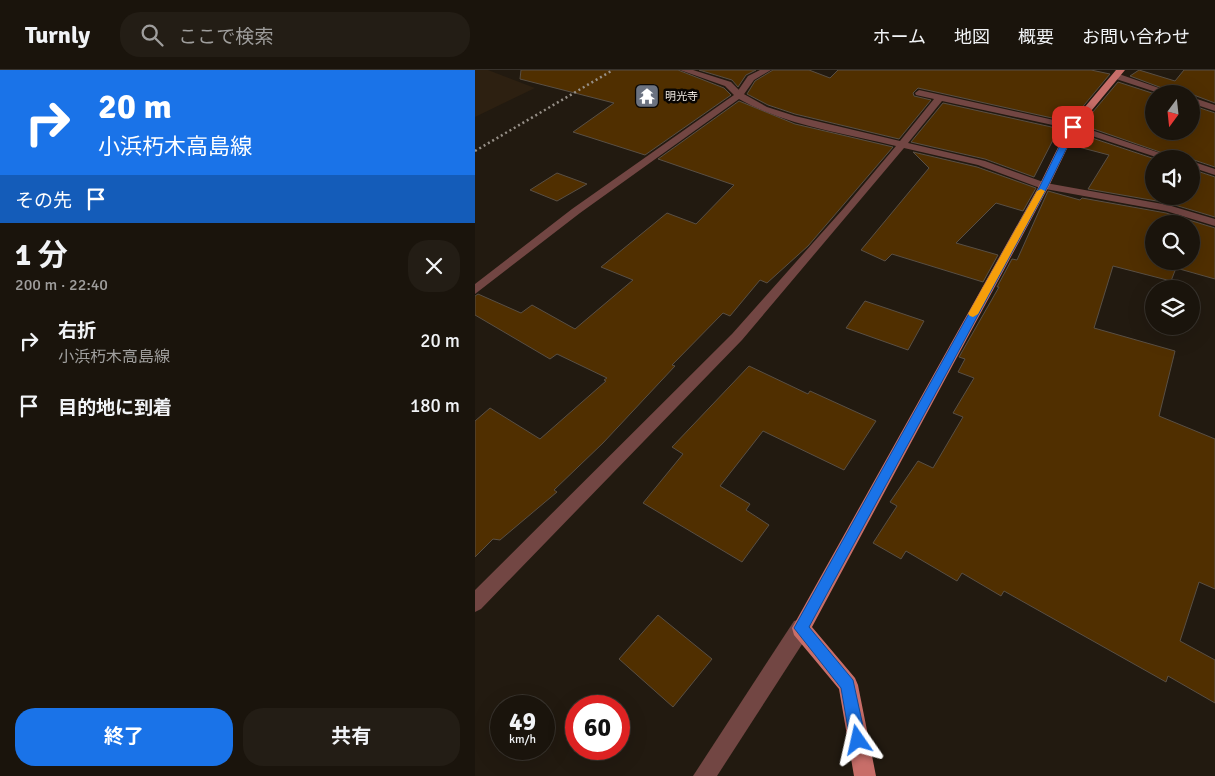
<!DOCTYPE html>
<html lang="ja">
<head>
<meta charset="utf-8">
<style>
	body { margin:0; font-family:Signika,"Noto Sans JP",sans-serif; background:#231d15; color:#f1f3f6; height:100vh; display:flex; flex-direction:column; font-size:19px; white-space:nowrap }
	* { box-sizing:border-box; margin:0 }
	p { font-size:16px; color:#9f9e9d }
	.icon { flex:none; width:28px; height:28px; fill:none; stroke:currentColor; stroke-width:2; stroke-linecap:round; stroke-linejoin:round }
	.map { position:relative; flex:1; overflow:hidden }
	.drawer { display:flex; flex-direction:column; background:#1a140c; width:475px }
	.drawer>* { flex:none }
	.guide { background:#1a73e8; color:#fff; overflow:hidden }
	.needle { width:32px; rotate:195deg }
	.buttons { position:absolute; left:670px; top:15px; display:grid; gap:10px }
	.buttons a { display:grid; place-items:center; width:55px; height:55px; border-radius:50%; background:#1a140c; box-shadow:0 5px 20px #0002,0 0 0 1px #38332d; font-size:25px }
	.speed { position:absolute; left:15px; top:625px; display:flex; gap:10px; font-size:25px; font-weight:700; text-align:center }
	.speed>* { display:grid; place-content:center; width:65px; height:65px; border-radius:50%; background:#1a140c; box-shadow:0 5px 20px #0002,0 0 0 1px #38332d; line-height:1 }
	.speed small { font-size:12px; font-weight:400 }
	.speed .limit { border:8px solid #d22; background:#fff; color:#111 }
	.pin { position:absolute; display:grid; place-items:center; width:42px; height:42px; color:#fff; margin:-21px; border-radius:10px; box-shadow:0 2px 8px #0006 }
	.me { position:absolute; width:55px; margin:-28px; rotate:349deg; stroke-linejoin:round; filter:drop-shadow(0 0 4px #0008) }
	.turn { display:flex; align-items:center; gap:18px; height:105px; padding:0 15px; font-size:22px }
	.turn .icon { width:65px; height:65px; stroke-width:2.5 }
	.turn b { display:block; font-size:35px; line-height:42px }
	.then { display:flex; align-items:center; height:48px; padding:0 15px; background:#0003; gap:10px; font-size:19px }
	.round { display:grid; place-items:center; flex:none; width:52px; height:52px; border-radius:20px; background:#231d15 }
	.head { display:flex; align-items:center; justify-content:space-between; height:85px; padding:0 15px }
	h1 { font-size:30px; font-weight:700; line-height:38px }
	.cta { display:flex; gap:10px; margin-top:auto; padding:10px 15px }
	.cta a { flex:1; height:58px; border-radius:20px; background:#1a73e8; color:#fff; font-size:20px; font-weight:700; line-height:58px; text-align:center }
	.cta a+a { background:#231d15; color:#f1f3f6 }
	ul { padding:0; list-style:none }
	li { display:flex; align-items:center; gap:15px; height:65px; padding:0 15px }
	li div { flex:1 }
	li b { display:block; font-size:19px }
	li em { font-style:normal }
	header { display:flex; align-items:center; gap:30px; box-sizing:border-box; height:70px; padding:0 25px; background:#1a140c; border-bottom:1px solid #38332d }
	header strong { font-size:24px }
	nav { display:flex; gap:28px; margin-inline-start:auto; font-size:18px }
	.search { width:350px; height:45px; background:#231d15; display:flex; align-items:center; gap:12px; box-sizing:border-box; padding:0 18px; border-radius:20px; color:#9f9e9d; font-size:19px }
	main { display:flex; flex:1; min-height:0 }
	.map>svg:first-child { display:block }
	.built { fill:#2d2011 }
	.building { fill:#502f00; stroke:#594f44; fill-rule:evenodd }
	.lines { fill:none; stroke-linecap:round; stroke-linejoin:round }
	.service { fill:#724643; fill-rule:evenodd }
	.minor { fill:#724643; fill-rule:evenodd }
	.tertiary { fill:#724643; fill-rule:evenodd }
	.primary { fill:#c86e69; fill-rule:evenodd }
	.rail { stroke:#979088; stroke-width:2.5; stroke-dasharray:2 3; stroke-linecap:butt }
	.route { fill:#1a73e8; stroke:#114b97 }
	.slow { fill:#f59e0b }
	.labels { text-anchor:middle; stroke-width:5; stroke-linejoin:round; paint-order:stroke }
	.far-poi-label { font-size:11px; fill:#ece6df; stroke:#090603; text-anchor:start }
</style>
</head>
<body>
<header>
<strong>Turnly</strong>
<div class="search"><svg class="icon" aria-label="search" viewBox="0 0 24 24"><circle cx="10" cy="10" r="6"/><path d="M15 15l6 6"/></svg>ここで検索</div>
<nav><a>ホーム</a><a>地図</a><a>概要</a><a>お問い合わせ</a></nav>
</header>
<main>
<section class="drawer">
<div class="guide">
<div class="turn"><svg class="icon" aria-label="right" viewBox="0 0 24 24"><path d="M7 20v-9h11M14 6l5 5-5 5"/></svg><div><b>20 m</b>小浜朽木高島線</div></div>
<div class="then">その先<svg class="icon" aria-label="arrive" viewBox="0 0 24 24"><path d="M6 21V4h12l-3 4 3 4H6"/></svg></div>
</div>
<div class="head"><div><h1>1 分</h1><p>200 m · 22:40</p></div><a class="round"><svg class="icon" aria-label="close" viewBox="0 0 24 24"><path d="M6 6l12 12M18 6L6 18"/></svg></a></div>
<ul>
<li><svg class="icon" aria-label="right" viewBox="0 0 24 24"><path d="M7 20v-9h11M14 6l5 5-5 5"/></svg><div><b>右折</b><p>小浜朽木高島線</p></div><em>20 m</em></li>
<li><svg class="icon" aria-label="arrive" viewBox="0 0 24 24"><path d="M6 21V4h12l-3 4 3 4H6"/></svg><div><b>目的地に到着</b></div><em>180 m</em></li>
</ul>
<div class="cta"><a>終了</a><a>共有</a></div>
</section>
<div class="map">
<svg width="740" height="706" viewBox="0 0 740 706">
	<rect width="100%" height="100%" fill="#221a10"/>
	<path class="built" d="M0 0H13L60 18 0 47Z"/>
	<path class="building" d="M46 0H203L249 18 256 25 170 85 98 62 139 33 45 9Z
		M224 0H281L271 5 263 17 257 10Z
		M298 0H334L355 8 363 0H616L635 4 595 52 443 18 438 23 439 26 456 30 424 69 320 44 293 35 272 24 280 11Z
		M664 0 700 11 709 0H740V33L716 24H703L655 6Z
		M643 12 680 24 679 61H716V35L740 43V97L716 89H705L607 55Z
		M264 31 320 54 418 77 333 176 292 213 285 210 255 246 248 243 197 295 200 296 128 373 79 420 82 422 25 470 18 469 0 487V351L15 338 65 369 131 311 129 310 132 308 82 284 75 289 0 245V226L3 224 46 243 57 235 100 259 158 210 126 197 192 143 221 154 259 115 183 89Z
		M468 33 590 60 584 72 578 70 559 107 510 89 436 72Z
		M602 63 680 89 679 126H716V99L740 107V147L693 133 613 119 634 85 596 75Z
		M438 82 502 97 561 118 548 141 521 133 481 173 523 185 508 212 417 184 410 191 386 180 454 98Z
		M82 103 112 114 82 131 55 120Z
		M573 121 605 130 607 128 691 143 740 158V209L701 198 696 211 638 196 619 258 700 281 684 346 740 369V519L724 512 705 571 740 590V633L693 606 691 612 529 521 526 526 487 503 482 511 431 481 426 489 398 473 422 436 415 432 443 391 458 398 488 347 478 343 499 308 483 302 490 289 484 287 524 217H522L537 189 542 190ZM679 154H716V191H679Z
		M390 231 449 251 433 280 371 258Z
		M274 296 333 324 335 321 401 351 369 400 288 361 245 416 275 434 271 440 294 455 267 492 168 433 208 384 197 377Z
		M183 545 237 589 198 637 144 589Z"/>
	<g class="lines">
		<path class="service" d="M285 0H296L279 10 267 27H261L260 25 273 6Z"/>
		<path class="minor" d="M205 0H218L256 12 267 23 292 37 320 46 425 71 459 29 441 25 440 23 444 20 601 55 703 89H687L596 59 467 31 433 73 510 91 571 113 693 135 740 149V156L691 141 565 118 503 95 429 78 267 270 6 539 0 542V520L257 264 369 138 421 76C368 63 312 56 264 29L105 143 0 224V214L97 139 259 25 250 16Z
			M638 4H644L701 24H687L638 8Z
			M716 27 740 35V41L716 33Z
			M716 91 740 99V105L716 97Z"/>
		<path class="tertiary" d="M326 549 333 551 335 558 333 565 242 706H218L319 551Z"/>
		<path class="primary" d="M641 0H650L602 58 574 116 337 557 380 608 383 615 401 706H379L364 619 319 565 317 558 564 116 593 57Z"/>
		<path class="rail" d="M0 81 138 0"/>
	</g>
	<path class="route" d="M598 55 602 57 573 116 334 557 378 610 391 670 389 675 383 678 378 675 375 670 366 618 319 558 565 116 594 57Z"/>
	<path class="slow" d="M566 119 570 121 503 244 498 247 495 246 493 244 562 121Z"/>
	<defs>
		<symbol id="temple-square" viewBox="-11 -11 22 22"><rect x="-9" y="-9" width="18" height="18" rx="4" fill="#6b7280" stroke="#090603"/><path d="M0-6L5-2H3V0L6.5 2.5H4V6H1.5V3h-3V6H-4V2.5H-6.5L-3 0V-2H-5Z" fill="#fff"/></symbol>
	</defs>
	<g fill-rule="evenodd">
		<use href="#temple-square" x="158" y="12" width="28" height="28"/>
	</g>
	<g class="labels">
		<g class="far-poi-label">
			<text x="190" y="30">明光寺</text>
		</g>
	</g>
</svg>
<div class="buttons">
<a><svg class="needle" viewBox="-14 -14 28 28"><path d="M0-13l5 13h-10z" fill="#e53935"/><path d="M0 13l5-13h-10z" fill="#9f9e9d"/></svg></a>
<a><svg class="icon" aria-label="sound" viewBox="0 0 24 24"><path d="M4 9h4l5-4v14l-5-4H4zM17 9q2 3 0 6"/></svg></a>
<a><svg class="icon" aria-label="search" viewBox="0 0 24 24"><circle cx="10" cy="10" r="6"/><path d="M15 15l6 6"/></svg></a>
<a><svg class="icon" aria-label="layers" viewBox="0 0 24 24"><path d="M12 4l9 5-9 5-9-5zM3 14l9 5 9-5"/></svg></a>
</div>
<div class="speed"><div>49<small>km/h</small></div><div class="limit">60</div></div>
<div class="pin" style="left:598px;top:57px;background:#d93025"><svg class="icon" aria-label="arrive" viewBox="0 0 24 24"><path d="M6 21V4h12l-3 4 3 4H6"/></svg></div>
<svg class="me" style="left:383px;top:670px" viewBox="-20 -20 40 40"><path d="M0-17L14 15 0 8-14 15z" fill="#1a73e8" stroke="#fff" stroke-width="4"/></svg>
</div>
</main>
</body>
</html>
